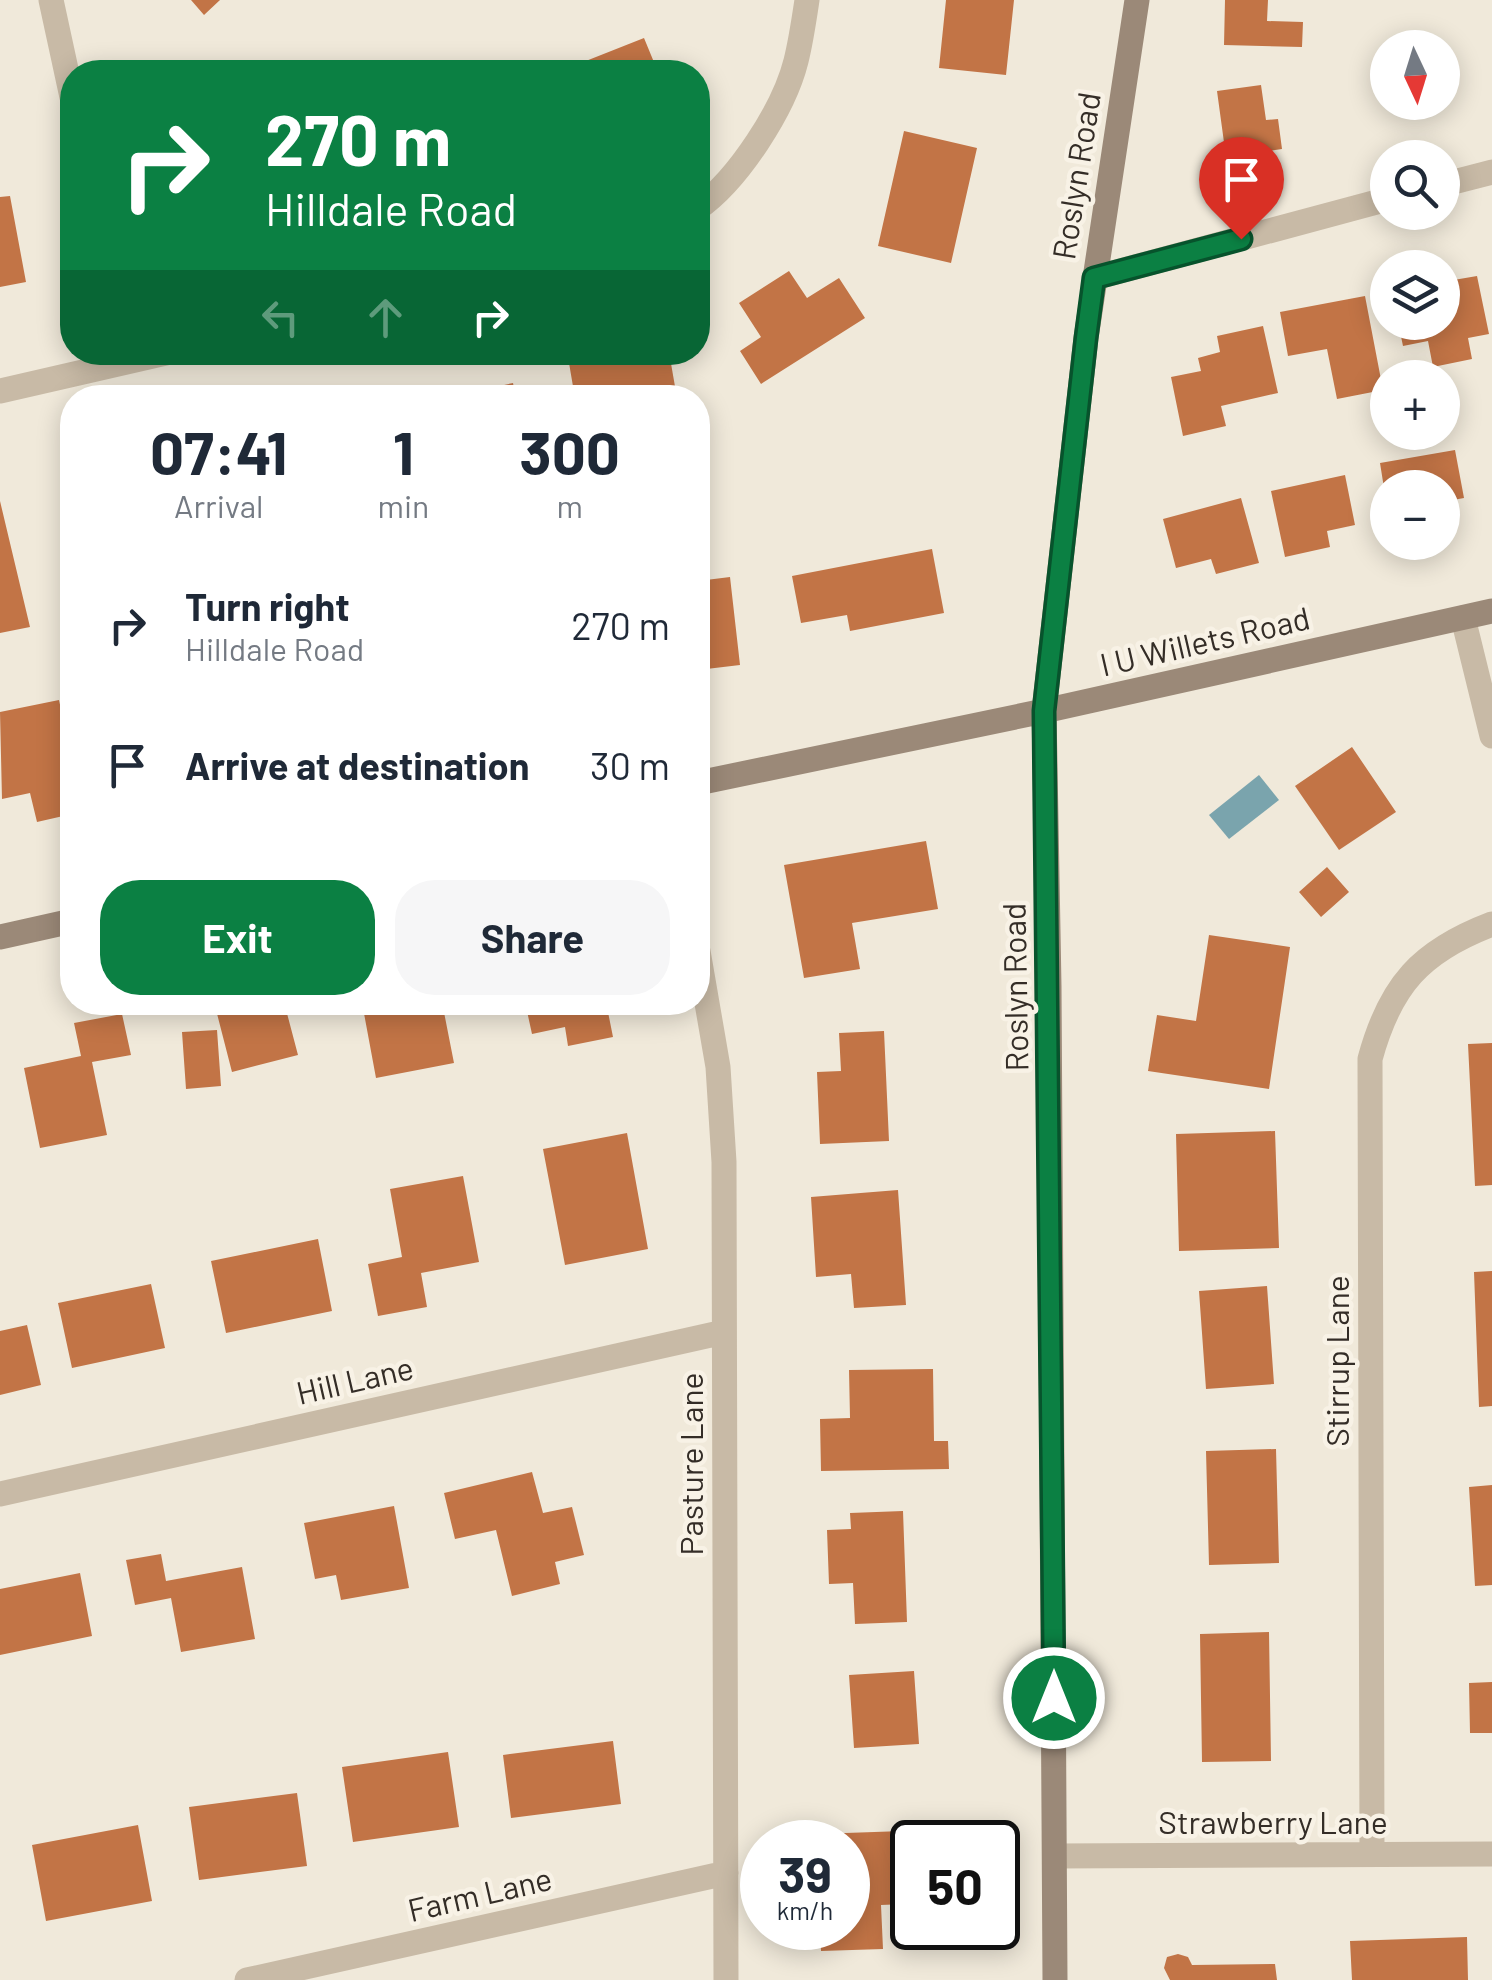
<!DOCTYPE html>
<html lang="en">
<head>
<meta charset="utf-8">
<style>
	body { margin:0; font-family:Barlow,sans-serif; background:#f6f6f7; color:#1f2937; height:100vh; display:flex; flex-direction:column; font-size:38px; white-space:nowrap }
	* { box-sizing:border-box; margin:0 }
	p { font-size:32px; color:#747a83 }
	.icon { flex:none; width:55px; height:55px; fill:none; stroke:currentColor; stroke-width:2; stroke-linecap:round; stroke-linejoin:round }
	.map { position:relative; flex:1; overflow:hidden }
	.side { position:absolute; left:60px; top:385px; width:650px; height:630px; display:flex; flex-direction:column; background:#fff; border-radius:40px; box-shadow:0 5px 25px #0003 }
	.side>* { flex:none }
	.hud { position:absolute; left:60px; top:60px; width:650px; height:305px; border-radius:40px; box-shadow:0 5px 25px #0003; background:#0b8043; color:#fff; overflow:hidden }
	.needle { width:65px; rotate:176deg }
	.buttons { position:absolute; left:1370px; top:30px; display:grid; gap:20px }
	.buttons a { display:grid; place-items:center; width:90px; height:90px; border-radius:50%; background:#fff; box-shadow:0 5px 25px #0003; font-size:50px }
	.speed { position:absolute; left:740px; top:1820px; display:flex; gap:20px; font-size:50px; font-weight:700; text-align:center }
	.speed>* { display:grid; place-content:center; width:130px; height:130px; border-radius:50%; background:#fff; box-shadow:0 5px 25px #0003; line-height:1 }
	.speed small { font-size:25px; font-weight:400 }
	.speed .limit { border:5px solid #111; border-radius:15px; background:#fff; color:#111 }
	.pin { position:absolute; display:grid; place-items:center; width:85px; height:85px; color:#fff; margin:-102px -42px; border-radius:50% 50% 50% 0; rotate:-45deg; box-shadow:0 0 10px #0007 }
	.pin .icon { rotate:45deg }
	.me { position:absolute; width:110px; margin:-55px; rotate:0deg; stroke-linejoin:round; filter:drop-shadow(0 0 8px #0008) }
	.turn { display:flex; align-items:center; gap:35px; height:210px; padding:0 40px; font-size:45px }
	.turn .icon { width:130px; height:130px; stroke-width:2.5 }
	.turn b { display:block; font-size:70px; line-height:85px }
	.lanes { display:flex; align-items:center; height:95px; padding:0 40px; background:#0003; justify-content:center; gap:50px; direction:ltr }
	.lanes .off { opacity:.35 }
	.eta { display:flex; justify-content:space-evenly; align-items:center; height:170px; text-align:center }
	.eta b { font-size:60px; font-weight:700; line-height:70px }
	.cta { display:flex; gap:20px; margin-top:auto; padding:20px 40px }
	.cta a { flex:1; height:115px; border-radius:40px; background:#0b8043; color:#fff; font-size:40px; font-weight:700; line-height:115px; text-align:center }
	.cta a+a { background:#f6f6f7; color:#1f2937 }
	ul { padding:0; list-style:none }
	li { display:flex; align-items:center; gap:30px; height:140px; padding:0 40px }
	li div { flex:1 }
	li b { display:block; font-size:38px }
	li em { font-style:normal }
	.map>svg:first-child { display:block }
	.water { fill:#7aa4ad }
	.building { fill:#c27446 }
	.lines { fill:none; stroke-linecap:round; stroke-linejoin:round }
	.street { stroke:#c8baa6; stroke-width:25 }
	.secondary { stroke:#9b8978; stroke-width:25 }
	.route-casing { stroke:#07532c; stroke-width:25 }
	.route { stroke:#0b8043; stroke-width:18 }
	.labels { text-anchor:middle; stroke-width:9; stroke-linejoin:round; paint-order:stroke }
	.street-label { font-size:32px; fill:#342d27; stroke:#f8f2e6 }
</style>
</head>
<body>
<div class="map">
<svg width="1492" height="1980" viewBox="0 0 1492 1980">
	<rect width="100%" height="100%" fill="#f0e9da"/>
	<path class="water" d="M1259 775 1279 800 1229 839 1209 815Z"/>
	<path class="building" d="M191 0H220L204 15Z
		M946 0H1014L1006 75 939 68Z
		M1225 0H1268L1267 21 1303 22 1302 47 1224 45Z
		M644 38 658 72H558Z
		M1261 85 1266 120 1278 119 1282 149 1226 157 1217 91Z
		M904 131 977 148 951 263 878 246Z
		M10 196 26 282 0 287V197Z
		M789 271 807 298 839 278 865 318 761 384 740 351 761 337 739 303Z
		M1477 276 1489 334 1468 338 1472 359 1433 367 1428 341 1403 346 1398 322H1442V282Z
		M1365 296 1383 390 1337 399 1327 349 1288 356 1280 312Z
		M1263 326 1278 393 1221 406 1226 426 1183 436 1171 377 1201 371 1198 358 1220 352 1217 336Z
		M623 352H669L677 398H575L569 363Z
		M513 383 516 398H452V396Z
		M1455 450 1464 498 1442 502V488H1384L1380 463Z
		M1345 475 1355 525 1327 531 1330 547 1285 557 1271 491Z
		M1241 498 1259 563 1216 574 1211 559 1176 568 1163 519Z
		M0 501 30 627 0 633Z
		M932 549 944 613 850 631 847 615 801 623 792 576Z
		M730 577 740 665 698 670V581Z
		M59 700 72 761V814L37 822 30 793 2 799 0 712Z
		M1352 747 1396 812 1339 850 1295 786Z
		M926 841 938 909 852 923 860 969 804 978 784 865Z
		M1327 867 1349 892 1321 917 1299 892Z
		M1209 935 1290 947 1269 1089 1148 1071 1157 1015 1196 1021Z
		M214 1002H284L298 1055 232 1072Z
		M392 1002H442L454 1063 376 1078 363 1008Z
		M525 1002H606L613 1037 568 1046 565 1027 532 1034Z
		M122 1014 131 1055 92 1062 107 1135 40 1148 24 1068 81 1056 74 1023Z
		M217 1030 221 1086 186 1089 182 1032Z
		M884 1031 889 1141 820 1144 817 1072 841 1071 839 1033Z
		M1492 1043V1185L1475 1186 1468 1044Z
		M1275 1131 1279 1248 1179 1251 1176 1134Z
		M627 1133 648 1249 565 1265 543 1149Z
		M463 1176 479 1262 421 1273 427 1307 378 1316 368 1264 402 1257 390 1189Z
		M898 1190 906 1305 854 1308 851 1274 816 1277 811 1197Z
		M318 1239 332 1311 226 1333 211 1261Z
		M1492 1271V1406L1479 1407 1474 1272Z
		M151 1284 165 1348 72 1368 58 1303Z
		M1267 1286 1274 1384 1206 1389 1199 1291Z
		M27 1325 41 1385 0 1395V1331Z
		M933 1369 934 1441H948L949 1469 821 1471 820 1419 850 1418 849 1370Z
		M1276 1449 1279 1563 1209 1565 1206 1451Z
		M532 1472 543 1513 572 1507 584 1555 555 1562 560 1584 512 1596 496 1530 455 1539 444 1493Z
		M1492 1485V1585L1475 1586 1469 1487Z
		M394 1506 409 1588 341 1600 336 1575 315 1579 304 1523Z
		M903 1511 907 1622 855 1624 853 1583 829 1584 827 1530 851 1529 850 1513Z
		M161 1554 166 1581 242 1567 255 1639 181 1652 171 1598 135 1605 126 1560Z
		M80 1573 92 1636 0 1655V1589Z
		M1269 1632 1271 1761 1202 1762 1200 1634Z
		M914 1671 919 1744 854 1748 849 1675Z
		M1492 1682V1733H1470L1469 1683Z
		M613 1741 621 1804 511 1818 503 1755Z
		M448 1752 459 1827 353 1842 342 1767Z
		M297 1793 307 1866 199 1880 189 1807Z
		M138 1825 152 1901 46 1921 32 1845Z
		M903 1831 905 1904 881 1905 883 1949 821 1951 820 1928H848V1842H818L817 1834Z
		M1467 1937 1468 1980H1352L1350 1941Z
		M1178 1954 1188 1957 1192 1965 1275 1964 1277 1980H1170L1164 1968 1167 1957Z"/>
	<g class="lines">
		<path class="street" d="M51 0 72 97
			M1442 185 1492 172
			M698 208C738 180 784 109 796 61 801 41 804 20 807 0
			M1094 278 1388 199
			M0 391 170 352
			M1463 618 1492 736
			M698 951 718 1067 724 1162 726 1980
			M0 1494 724 1332
			M1372 1854 1370 1059C1390 985 1421 951 1492 924
			M1055 1856 1492 1854
			M247 1980 726 1873"/>
		<path class="secondary" d="M698 783 1044 711 1492 611
			M0 937 72 921
			M1055 1980 1049 986 1044 711 1086 338 1137 0"/>
	</g>
	<g class="lines">
		<defs>
			<path id="route" d="M1054 1698 1044 711 1086 338 1094 278 1241 239"/>
		</defs>
		<use href="#route" class="route-casing"/>
		<use href="#route" class="route"/>
	</g>
	<g class="labels">
		<g class="street-label">
			<text transform="translate(1077 176) rotate(-81)" y="11">Roslyn Road</text>
			<text transform="translate(1205 642) rotate(-13)" y="11">I U Willets Road</text>
			<text transform="translate(1016 987) rotate(-91)" y="11">Roslyn Road</text>
			<text transform="translate(1338 1361) rotate(-90)" y="11">Stirrup Lane</text>
			<text transform="translate(355 1381) rotate(-13)" y="11">Hill Lane</text>
			<text transform="translate(692 1464) rotate(-90)" y="11">Pasture Lane</text>
			<text x="1273" y="1834">Strawberry Lane</text>
			<text transform="translate(480 1895) rotate(-13)" y="11">Farm Lane</text>
		</g>
	</g>
</svg>
<div class="buttons">
<a><svg class="needle" viewBox="-14 -14 28 28"><path d="M0-13l5 13h-10z" fill="#e53935"/><path d="M0 13l5-13h-10z" fill="#747a83"/></svg></a>
<a><svg class="icon" aria-label="search" viewBox="0 0 24 24"><circle cx="10" cy="10" r="6"/><path d="M15 15l6 6"/></svg></a>
<a><svg class="icon" aria-label="layers" viewBox="0 0 24 24"><path d="M12 4l9 5-9 5-9-5zM3 14l9 5 9-5"/></svg></a>
<a>+</a>
<a>−</a>
</div>
<div class="speed"><div>39<small>km/h</small></div><div class="limit">50</div></div>
<div class="pin" style="left:1241px;top:239px;background:#d93025"><svg class="icon" aria-label="arrive" viewBox="0 0 24 24"><path d="M6 21V4h12l-3 4 3 4H6"/></svg></div>
<svg class="me" style="left:1054px;top:1698px" viewBox="-20 -20 40 40"><circle r="17" fill="#0b8043" stroke="#fff" stroke-width="3"/><path d="M0-11L8 9 0 5-8 9z" fill="#fff"/></svg>
<div class="hud">
<div class="turn"><svg class="icon" aria-label="right" viewBox="0 0 24 24"><path d="M7 20v-9h11M14 6l5 5-5 5"/></svg><div><b>270 m</b>Hilldale Road</div></div>
<div class="lanes"><svg class="icon off" aria-label="left" viewBox="0 0 24 24"><path d="M17 20v-9H6M10 6l-5 5 5 5"/></svg><svg class="icon off" aria-label="ahead" viewBox="0 0 24 24"><path d="M12 20V5M6 11l6-6 6 6"/></svg><svg class="icon" aria-label="right" viewBox="0 0 24 24"><path d="M7 20v-9h11M14 6l5 5-5 5"/></svg></div>
</div>
<section class="side">
<div class="eta">
<div><b>07:41</b><p>Arrival</p></div>
<div><b>1</b><p>min</p></div>
<div><b>300</b><p>m</p></div>
</div>
<ul>
<li><svg class="icon" aria-label="right" viewBox="0 0 24 24"><path d="M7 20v-9h11M14 6l5 5-5 5"/></svg><div><b>Turn right</b><p>Hilldale Road</p></div><em>270 m</em></li>
<li><svg class="icon" aria-label="arrive" viewBox="0 0 24 24"><path d="M6 21V4h12l-3 4 3 4H6"/></svg><div><b>Arrive at destination</b></div><em>30 m</em></li>
</ul>
<div class="cta"><a>Exit</a><a>Share</a></div>
</section>
</div>
</body>
</html>
